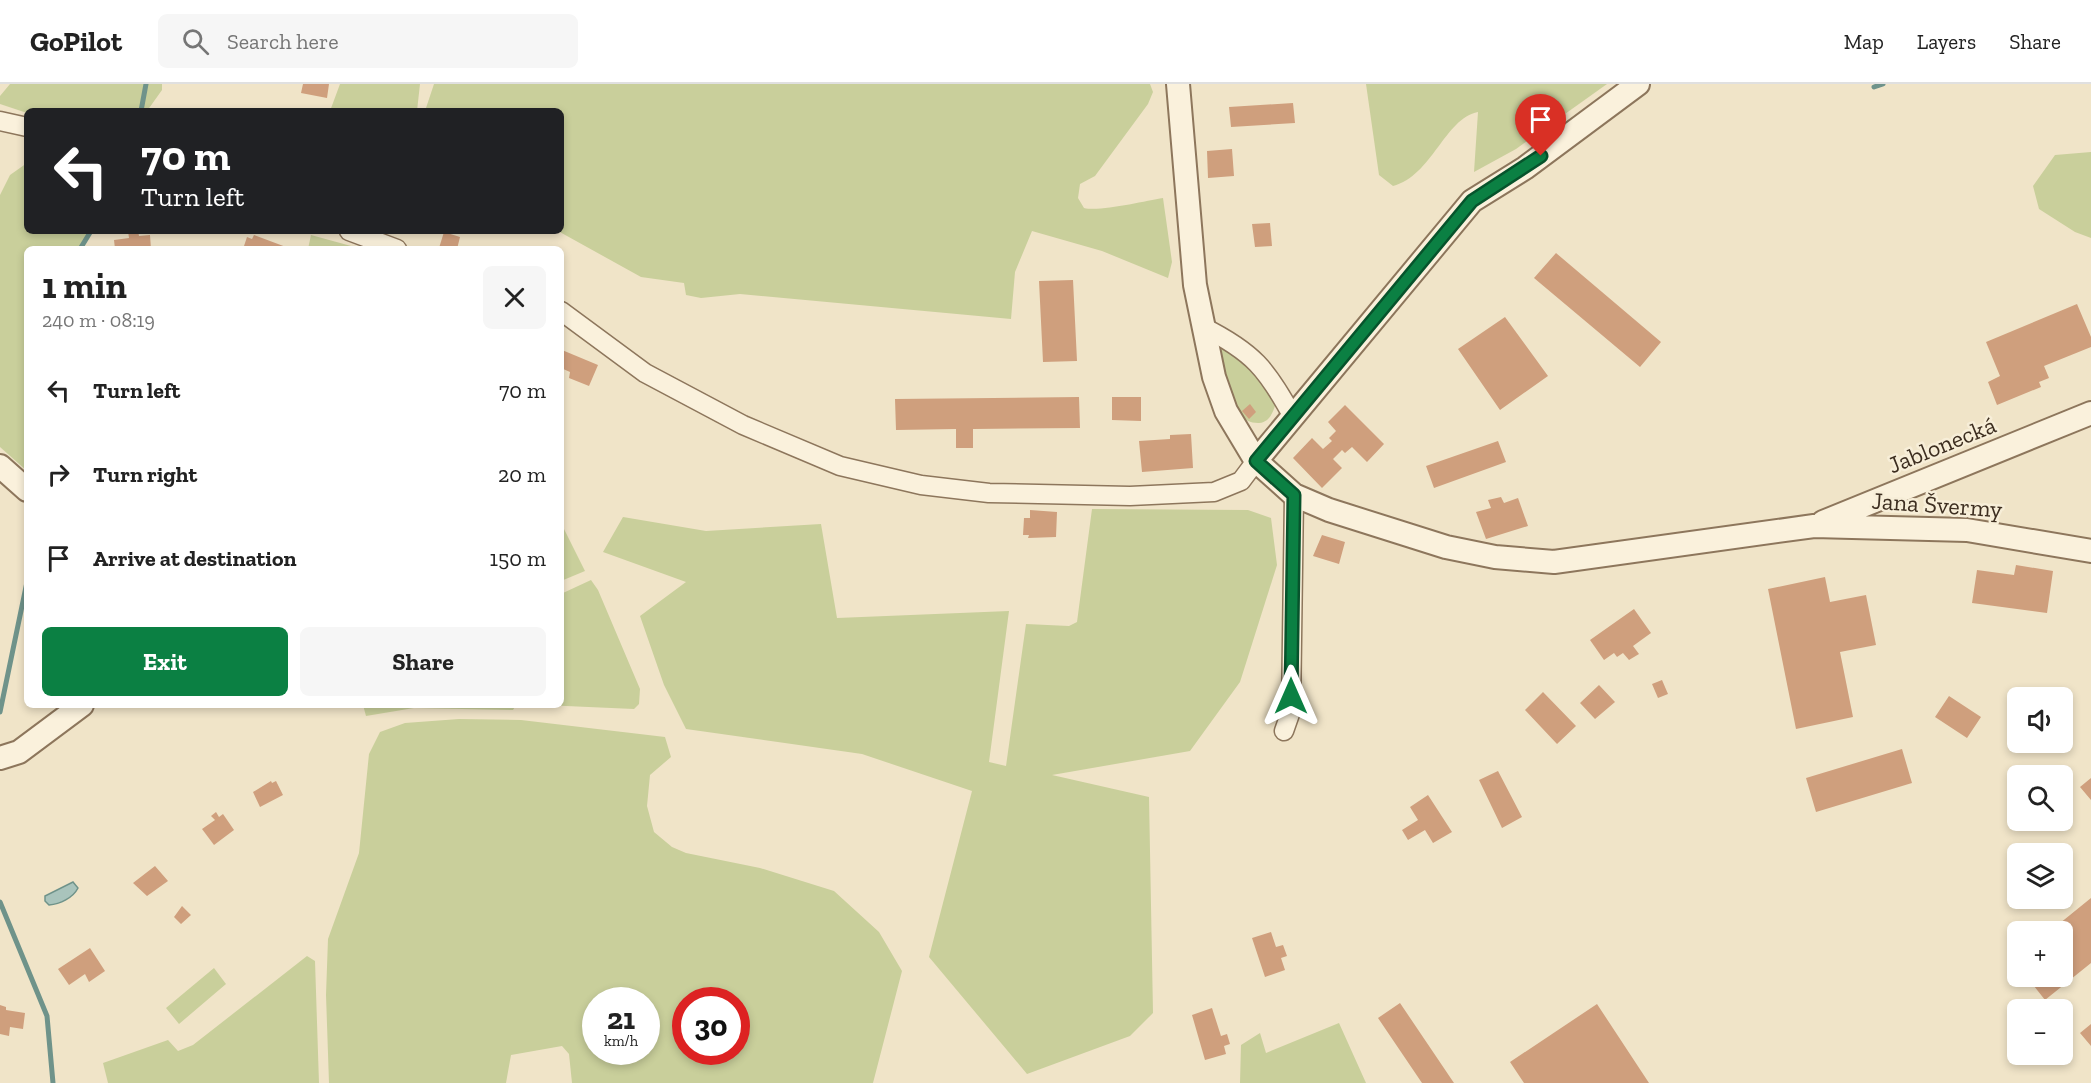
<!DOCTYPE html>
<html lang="en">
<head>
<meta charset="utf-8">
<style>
	body { margin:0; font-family:"Zilla Slab",serif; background:#f6f6f6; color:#222; height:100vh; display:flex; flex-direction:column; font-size:22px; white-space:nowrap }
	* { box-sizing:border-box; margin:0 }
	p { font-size:20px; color:#767676 }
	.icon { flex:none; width:33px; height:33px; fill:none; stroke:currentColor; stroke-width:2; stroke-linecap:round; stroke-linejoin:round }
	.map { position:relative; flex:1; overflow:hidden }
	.drawer { position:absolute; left:24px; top:162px; width:540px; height:462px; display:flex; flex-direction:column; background:#fff; border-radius:9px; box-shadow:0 3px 9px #0003 }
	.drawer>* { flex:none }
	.banner { position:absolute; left:24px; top:24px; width:540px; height:126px; border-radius:9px; box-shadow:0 3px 9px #0003; background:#202124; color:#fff; overflow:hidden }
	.buttons { position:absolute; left:2007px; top:603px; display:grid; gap:12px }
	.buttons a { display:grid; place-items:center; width:66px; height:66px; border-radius:9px; background:#fff; box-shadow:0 3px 9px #0003; font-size:30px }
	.speed { position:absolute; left:582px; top:903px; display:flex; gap:12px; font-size:30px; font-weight:700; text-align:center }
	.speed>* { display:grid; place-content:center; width:78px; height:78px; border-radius:50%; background:#fff; box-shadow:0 3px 9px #0003; line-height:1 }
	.speed small { font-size:15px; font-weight:400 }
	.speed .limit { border:9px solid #d22; background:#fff; color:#111 }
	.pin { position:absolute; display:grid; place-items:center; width:51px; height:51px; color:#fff; margin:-62px -26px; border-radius:50% 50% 50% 0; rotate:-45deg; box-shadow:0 0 6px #0007 }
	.pin .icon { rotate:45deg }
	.me { position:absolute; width:66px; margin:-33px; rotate:0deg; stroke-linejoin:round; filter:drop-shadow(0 0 4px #0008) }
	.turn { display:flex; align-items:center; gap:21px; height:126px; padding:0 18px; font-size:27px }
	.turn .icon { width:78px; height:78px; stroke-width:2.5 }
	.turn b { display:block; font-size:42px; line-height:51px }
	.round { display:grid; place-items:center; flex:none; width:63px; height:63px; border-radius:9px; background:#f6f6f6 }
	.overview { display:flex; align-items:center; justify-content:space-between; height:102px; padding:0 18px }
	h1 { font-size:36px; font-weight:700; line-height:45px }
	.primary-button { display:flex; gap:12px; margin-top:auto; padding:12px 18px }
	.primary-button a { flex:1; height:69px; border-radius:9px; background:#0b8043; color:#fff; font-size:24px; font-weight:700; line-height:69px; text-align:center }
	.primary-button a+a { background:#f6f6f6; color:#222 }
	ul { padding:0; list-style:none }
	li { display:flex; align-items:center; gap:18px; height:84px; padding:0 18px }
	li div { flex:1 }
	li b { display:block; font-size:22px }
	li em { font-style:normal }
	header { display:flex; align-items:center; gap:36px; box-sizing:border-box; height:84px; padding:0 30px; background:#fff; border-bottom:2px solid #e0e0e0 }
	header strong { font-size:28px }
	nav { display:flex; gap:33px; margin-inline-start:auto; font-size:21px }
	.search { width:420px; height:54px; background:#f6f6f6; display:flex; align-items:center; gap:15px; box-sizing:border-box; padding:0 21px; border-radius:9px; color:#767676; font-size:22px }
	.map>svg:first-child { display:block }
	.green { fill:#c9cf9b; fill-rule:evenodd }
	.water { fill:#a9c4bc; stroke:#6f938a; stroke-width:1.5 }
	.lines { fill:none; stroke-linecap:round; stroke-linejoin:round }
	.stream { stroke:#6f938a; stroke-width:5 }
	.building { fill:#cf9f7d }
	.minor-casing { stroke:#8d765c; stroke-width:21 }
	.tertiary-casing { stroke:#8d765c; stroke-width:26 }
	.minor { stroke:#faf1dc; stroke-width:18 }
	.tertiary { stroke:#faf1dc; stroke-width:22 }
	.route-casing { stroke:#07532c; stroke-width:15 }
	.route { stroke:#0b8043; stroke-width:10 }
	.labels { text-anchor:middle; stroke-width:5; stroke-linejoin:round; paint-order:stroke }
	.street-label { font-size:24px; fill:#3d2e20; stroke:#f7eed8 }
</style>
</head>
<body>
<header>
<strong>GoPilot</strong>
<div class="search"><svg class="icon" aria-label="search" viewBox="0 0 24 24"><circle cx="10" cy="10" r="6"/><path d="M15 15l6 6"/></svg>Search here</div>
<nav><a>Map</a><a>Layers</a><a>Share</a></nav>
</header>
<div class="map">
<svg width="2091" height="999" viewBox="0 0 2091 999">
	<rect width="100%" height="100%" fill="#f0e4c8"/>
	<path class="green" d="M10 0H162V6L147 27H27V29L0 20V12Z
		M340 0H420L417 27H330Z
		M434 0H1150L1153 8 1148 20 1095 92 1080 100 1078 114 1084 124C1100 128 1144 117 1163 114L1172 178 1168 194 1102 167 1032 147 1015 188 1011 235 740 210 701 214 686 211 684 199 641 193 558 147H561V27H425Z
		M1366 0H1607L1516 65 1474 88 1478 28C1445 34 1432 92 1393 102L1379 91Z
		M2091 68V154L2075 148 2039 125 2033 102 2055 71Z
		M27 79V147H90L83 165H27V387L0 363V111L10 91Z
		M311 151 362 165H308Z
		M1218 262C1243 267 1265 299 1276 319 1273 328 1270 338 1259 339 1228 340 1223 285 1218 262Z
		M1092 425 1248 426 1271 434 1277 481 1240 598 1190 667 1052 691 1149 713 1153 929 1130 952 1027 990 929 873 972 707 862 670 686 645 664 601 640 532 686 498 603 468 623 433 706 447 821 440 837 534 1009 527 989 678 1006 682 1026 540 1069 542 1077 538Z
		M561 439 585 487 561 497Z
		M591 496 598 506 640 605 639 620 634 625 543 621H561L563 509Z
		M363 621H516L513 626 414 624 366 632Z
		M459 635 521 636 665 653 671 673 650 691 647 722 654 748 672 763 686 769 760 784 834 807 879 848 902 887 873 999H572L569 970 562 962 511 971 506 999H329L326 911 328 855 359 769 369 670 380 648 405 639ZM596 916H646V968H596ZM686 916H736V968H686Z
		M307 872 315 877 319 999H108L103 979 168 956 178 967 193 961Z
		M214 884 226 900 179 940 166 924Z
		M1339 939 1366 999H1240L1241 961 1260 949 1266 969Z"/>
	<path class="water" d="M73 798 78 804C73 814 60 820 49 821L45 817V812Z"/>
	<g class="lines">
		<path class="stream" d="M1874 3 1883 0
			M141 27 146 0
			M80 165 91 147
			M0 628 27 498
			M0 818 47 932 53 999"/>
	</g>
	<path class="building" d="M303 0H329L327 14 301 9Z
		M1293 19 1295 39 1231 43 1229 23Z
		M1232 65 1234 92 1208 94 1207 67Z
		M1270 139 1272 162 1255 163 1252 140Z
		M128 147H138L139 152 150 151 151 165H115L114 156 129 154Z
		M444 148 460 153 457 165 439 164Z
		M254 151 286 163 285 165H243L247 153 252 155Z
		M1556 169 1661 258 1640 283 1534 194Z
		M1073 196 1077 277 1043 278 1039 197Z
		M2077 220 2091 253V263L2044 282 2049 294 2039 298 2041 303 1997 321 1988 298 2000 292 1986 258Z
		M1505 233 1548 292 1500 326 1458 265Z
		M562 266 598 281 589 302 569 294 570 288 561 284Z
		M1079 313 1080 344 973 345V364H956V345L896 346 895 315Z
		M1112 313H1141V337L1112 336Z
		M1250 320 1256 328 1249 335 1242 327Z
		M1345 321 1384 360 1367 378 1352 363 1345 369 1342 366 1333 375 1342 384 1322 404 1293 374 1312 354 1323 365 1332 357 1329 354 1336 347 1328 338Z
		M1191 350 1193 384 1142 388 1139 357 1170 355V351Z
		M1498 357 1506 378 1434 404 1426 382Z
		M1501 413 1504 419 1518 414 1528 442 1486 455 1476 428 1491 424 1488 416Z
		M1030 426 1057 428 1056 453 1028 454 1029 451H1023L1024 434H1030Z
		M1322 451 1345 458 1339 480 1313 472Z
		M2016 481 2053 487 2047 529 1972 519 1977 486 2014 491Z
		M1825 493 1830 518 1866 511 1876 561 1840 568 1853 633 1796 645 1768 505Z
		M1634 525 1651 549 1633 562 1639 570 1629 576 1623 569 1617 573 1614 569 1604 576 1590 556Z
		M1662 596 1668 610 1658 614 1652 600Z
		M1599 601 1615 618 1595 635 1580 619Z
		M1543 608 1576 642 1557 660 1525 626Z
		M1949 612 1981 633 1967 654 1935 633Z
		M1902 665 1912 699 1816 728 1806 694Z
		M1498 687 1522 733 1502 744 1479 696Z
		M2091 694V716L2080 703Z
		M271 697 272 699 276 697 283 711 260 723 253 708Z
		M1428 711 1452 748 1433 759 1425 746 1408 756 1402 746 1418 736 1410 723Z
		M216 728 219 733 223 730 234 746 214 761 202 745 215 736 211 732Z
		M155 782 168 797 147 812 133 799Z
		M2091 814V879L2045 916 2026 892H2062V848H2049Z
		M182 822 191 831 181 840 174 833Z
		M1271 848 1276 863 1283 861 1287 872 1281 874 1285 886 1265 893 1252 854Z
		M90 864 105 887 89 898 85 890 69 901 58 885Z
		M1400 919 1454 999H1422L1378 934Z
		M1597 920 1649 999H1524L1510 978Z
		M0 921 6 923V926L25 929 23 945 10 943 9 952 0 950Z
		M1212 924 1221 952 1227 950 1230 960 1224 962 1226 970 1205 976 1192 931Z
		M2091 940V962L2080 949Z"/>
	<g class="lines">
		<defs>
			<path id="minor" d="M0 37 27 43
				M349 147 397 165
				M561 227 645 289 743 341 840 382 921 401 989 409 1130 412 1214 408 1241 397 1256 377
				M1203 243C1253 268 1267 285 1293 333
				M1284 647 1291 627 1294 411"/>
			<path id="tertiary" d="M1178 0 1195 201 1214 293 1226 327 1256 377 1294 411 1329 426 1446 463 1495 473 1554 478 1814 442 1967 446 2091 467
				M1256 377 1472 117 1525 84 1638 0
				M0 382 27 406
				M1823 438 2091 329
				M0 674 19 668 82 621"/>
		</defs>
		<use href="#minor" class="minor-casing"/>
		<use href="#tertiary" class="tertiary-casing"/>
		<use href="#minor" class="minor"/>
		<use href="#tertiary" class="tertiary"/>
	</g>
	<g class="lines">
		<defs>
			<path id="route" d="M1291 612 1294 411 1256 377 1472 117 1541 72"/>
		</defs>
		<use href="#route" class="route-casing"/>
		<use href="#route" class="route"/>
	</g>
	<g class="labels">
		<g class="street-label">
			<text transform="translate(1942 361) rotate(-22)" y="8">Jablonecká</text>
			<text transform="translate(1937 421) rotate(4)" y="8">Jana Švermy</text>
		</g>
	</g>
</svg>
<div class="buttons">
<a><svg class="icon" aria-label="sound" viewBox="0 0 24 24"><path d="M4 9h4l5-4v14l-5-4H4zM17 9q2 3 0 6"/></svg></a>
<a><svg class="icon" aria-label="search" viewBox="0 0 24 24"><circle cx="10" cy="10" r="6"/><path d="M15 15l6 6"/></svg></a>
<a><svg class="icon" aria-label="layers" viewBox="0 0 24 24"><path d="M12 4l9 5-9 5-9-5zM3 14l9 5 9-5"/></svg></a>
<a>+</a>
<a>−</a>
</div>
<div class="speed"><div>21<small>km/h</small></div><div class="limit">30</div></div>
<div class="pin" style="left:1541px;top:72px;background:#d93025"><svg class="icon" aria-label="arrive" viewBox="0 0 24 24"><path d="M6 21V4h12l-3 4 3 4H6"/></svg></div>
<svg class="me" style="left:1291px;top:612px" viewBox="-20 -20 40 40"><path d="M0-17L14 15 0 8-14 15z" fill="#0b8043" stroke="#fff" stroke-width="4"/></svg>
<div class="banner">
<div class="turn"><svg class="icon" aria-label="left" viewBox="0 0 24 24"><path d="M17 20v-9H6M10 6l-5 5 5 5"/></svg><div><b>70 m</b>Turn left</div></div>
</div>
<section class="drawer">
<div class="overview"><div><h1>1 min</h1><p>240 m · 08:19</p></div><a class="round"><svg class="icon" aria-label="close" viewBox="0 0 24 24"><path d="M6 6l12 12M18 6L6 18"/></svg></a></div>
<ul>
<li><svg class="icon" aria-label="left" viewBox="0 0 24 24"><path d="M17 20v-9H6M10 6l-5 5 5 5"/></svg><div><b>Turn left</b></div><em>70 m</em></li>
<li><svg class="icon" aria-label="right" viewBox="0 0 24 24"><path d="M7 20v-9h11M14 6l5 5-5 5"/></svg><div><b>Turn right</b></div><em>20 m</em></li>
<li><svg class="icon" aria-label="arrive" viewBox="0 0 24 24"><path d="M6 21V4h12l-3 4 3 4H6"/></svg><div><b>Arrive at destination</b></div><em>150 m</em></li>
</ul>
<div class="primary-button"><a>Exit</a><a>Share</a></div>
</section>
</div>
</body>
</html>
